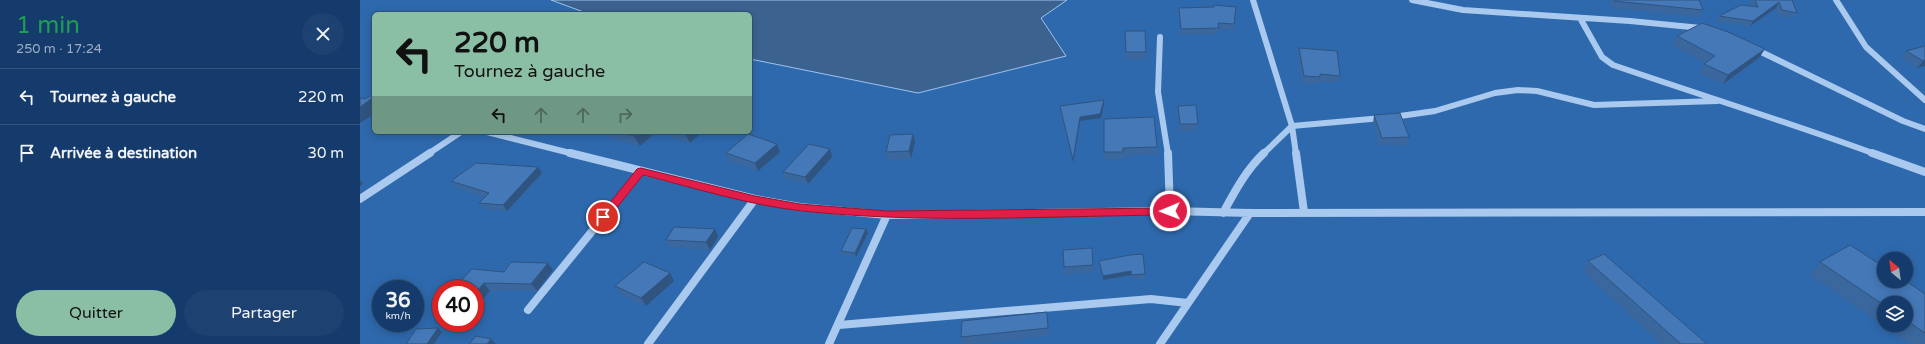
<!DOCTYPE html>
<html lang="fr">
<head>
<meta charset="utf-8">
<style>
	body { margin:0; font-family:"Varela Round",sans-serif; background:#1d4271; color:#f1f3f6; height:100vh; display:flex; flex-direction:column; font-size:15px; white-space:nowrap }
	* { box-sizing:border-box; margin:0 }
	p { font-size:13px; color:#9dadc1 }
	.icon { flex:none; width:22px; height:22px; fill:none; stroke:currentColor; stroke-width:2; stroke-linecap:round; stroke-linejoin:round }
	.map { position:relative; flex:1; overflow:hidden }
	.sheet { display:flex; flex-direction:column; background:#143b6b; width:360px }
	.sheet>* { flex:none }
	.top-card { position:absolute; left:12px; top:12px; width:380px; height:122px; border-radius:6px; box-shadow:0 2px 10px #0003,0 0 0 1px #33557e; background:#8abfa5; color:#111; overflow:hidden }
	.needle { width:26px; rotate:331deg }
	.fabs { position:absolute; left:1517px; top:252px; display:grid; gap:8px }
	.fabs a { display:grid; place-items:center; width:36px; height:36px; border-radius:50%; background:#143b6b; box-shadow:0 2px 10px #0003,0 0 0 1px #33557e; font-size:20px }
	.speed { position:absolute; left:12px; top:280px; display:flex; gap:8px; font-size:20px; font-weight:700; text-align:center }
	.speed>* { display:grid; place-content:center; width:52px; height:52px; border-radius:50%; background:#143b6b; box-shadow:0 2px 10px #0003,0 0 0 1px #33557e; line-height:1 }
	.speed small { font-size:10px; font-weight:400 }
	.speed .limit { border:6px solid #d22; background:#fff; color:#111 }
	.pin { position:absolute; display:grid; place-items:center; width:34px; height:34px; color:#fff; margin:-17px; border:2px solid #fff; border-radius:50%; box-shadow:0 1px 4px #0007 }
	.me { position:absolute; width:44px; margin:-22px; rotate:269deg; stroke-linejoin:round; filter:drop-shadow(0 0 3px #0008) }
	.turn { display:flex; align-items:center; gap:14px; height:84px; padding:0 16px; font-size:18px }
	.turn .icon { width:52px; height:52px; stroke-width:2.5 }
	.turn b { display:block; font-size:28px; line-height:34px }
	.lanes { display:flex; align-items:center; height:38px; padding:0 16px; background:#0003; justify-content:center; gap:20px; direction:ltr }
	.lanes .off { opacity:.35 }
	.round { display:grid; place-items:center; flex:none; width:42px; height:42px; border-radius:21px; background:#1d4271 }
	.head { display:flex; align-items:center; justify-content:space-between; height:68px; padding:0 16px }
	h1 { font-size:24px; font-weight:600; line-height:30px; color:#1e9e55 }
	.button { display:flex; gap:8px; margin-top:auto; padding:8px 16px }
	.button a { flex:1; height:46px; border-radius:24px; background:#8abfa5; color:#111; font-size:16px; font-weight:600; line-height:46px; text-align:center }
	.button a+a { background:#1d4271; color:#f1f3f6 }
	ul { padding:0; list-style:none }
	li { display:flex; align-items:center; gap:12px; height:56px; padding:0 16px; border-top:1px solid #33557e }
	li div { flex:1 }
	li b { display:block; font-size:15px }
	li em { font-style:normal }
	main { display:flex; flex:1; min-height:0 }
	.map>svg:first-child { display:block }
	.green { fill:#2e69ad; fill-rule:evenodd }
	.water { fill:#3c6290; stroke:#9cc4f0 }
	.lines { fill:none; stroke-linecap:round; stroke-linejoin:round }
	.minor-far1 { stroke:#a9c9ee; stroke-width:6 }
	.minor { stroke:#a9c9ee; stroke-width:8 }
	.wall { fill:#3a679d; fill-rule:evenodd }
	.shaded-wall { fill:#305480 }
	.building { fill:#4478b7; stroke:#305480 }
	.route { fill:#e11d48; stroke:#92132f }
</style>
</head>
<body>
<main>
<section class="sheet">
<div class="head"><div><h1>1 min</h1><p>250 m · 17:24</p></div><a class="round"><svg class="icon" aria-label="close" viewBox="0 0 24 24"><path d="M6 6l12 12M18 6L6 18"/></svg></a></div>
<ul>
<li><svg class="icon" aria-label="left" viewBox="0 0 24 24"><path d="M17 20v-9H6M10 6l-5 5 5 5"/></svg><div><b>Tournez à gauche</b></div><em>220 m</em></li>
<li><svg class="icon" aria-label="arrive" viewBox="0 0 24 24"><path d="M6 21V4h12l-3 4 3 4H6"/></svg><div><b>Arrivée à destination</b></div><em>30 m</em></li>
</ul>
<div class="button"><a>Quitter</a><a>Partager</a></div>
</section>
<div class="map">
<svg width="1565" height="344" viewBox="0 0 1565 344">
	<rect width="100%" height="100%" fill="#1b4f8f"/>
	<path class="green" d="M0 0H1565V344H0ZM14 14H390V132H14ZM1524 259H1546V281H1524ZM21 289H55V323H21ZM81 289H115V323H81ZM1524 303H1546V325H1524Z"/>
	<path class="water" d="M191 0H707L681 18 706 56 558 93 390 59V14H229Z"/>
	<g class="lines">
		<path class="minor-far1" d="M893 0 932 126 936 154
			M1052 0 1103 10 1270 21 1341 28
			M1476 0 1506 47 1565 100
			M1220 18 1242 57 1253 65C1340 95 1428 122 1515 154
			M800 37 798 92 808 154
			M1395 49 1543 121 1565 129
			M1033 117 1075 111 1135 93 1158 90 1177 91 1234 105 1357 101
			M127 132 214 154
			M68 154 101 132
			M903 154 932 126 1022 118"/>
		<path class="minor" d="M210 153 395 199 440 207 527 215 810 211 890 213 1565 212
			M808 153 810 211
			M936 153 944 212
			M1512 153 1565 172
			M0 199 70 153
			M863 213C875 191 886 170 904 153
			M168 310 281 171
			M479 325 791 299 828 303
			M288 344 395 199
			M469 344 527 215
			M800 344 890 213"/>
	</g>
	<path class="wall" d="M1249 0H1339L1343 10 1339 17 1252 8Z
		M1391 0H1432L1437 13 1434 18 1419 16 1416 8 1390 26 1356 22 1359 16 1392 6 1390 2Z
		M876 7 874 30 859 29V34L821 35 819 14V8Z
		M765 31 786 52V59L766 60Z
		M1317 36 1399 58 1363 84 1339 73 1344 64 1346 63 1312 46Z
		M1565 46V66L1557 68 1541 58 1546 51Z
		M939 48 980 76 978 83 959 82V84H942L938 56Z
		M744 100V104L741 118 720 121 713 164 700 110V106Z
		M818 106 838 124 837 131 819 132 818 113Z
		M1014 115 1049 137 1047 145H1020L1013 123Z
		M744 119 797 147V154L763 156 764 159 745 160Z
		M247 132H296L280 146 251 138Z
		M297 132H342L330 143Z
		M555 142 551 159 528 160 526 152Z
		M420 152 398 171 369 161 366 153Z
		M472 157 448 184 426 179 423 172Z
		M182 173 147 211 124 209 119 203 125 197 96 188 91 181Z
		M508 233 496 257 482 255 481 251Z
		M358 237 350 250 310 247 306 240Z
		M732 248 734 272 704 274V267Z
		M739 261 785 274V279H771V275L743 280 740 265Z
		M1228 261 1347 344H1301L1222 271Z
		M1460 262 1565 294V344H1549L1450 275ZM1524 303H1546V325H1524Z
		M193 270 177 291H130L119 303 115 302V289H93L144 272Z
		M310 273 314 281 286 306 260 294 255 286Z
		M687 312 689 336 612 344H603L601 337Z"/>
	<path class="shaded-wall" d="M1419 2 1416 8 1390 26 1393 21Z
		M1405 49 1399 58 1363 84 1368 75Z
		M1565 60V66L1557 68 1563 61Z
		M14 97V114L0 123V107Z
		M744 100V104L741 118 720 121 713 164V160L720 117Z
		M279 132H296L280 146 274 136Z
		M326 132H342L330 143 325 133Z
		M553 134 555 142 551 159 549 151Z
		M417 144 420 152 398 171 395 163Z
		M470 149 472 157 448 184 445 177Z
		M178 167 182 173 147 211 143 205Z
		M0 180 3 184 0 186Z
		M355 229 358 237 350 250 346 242Z
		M506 229 508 233 496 257 495 253Z
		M188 263 193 270 177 291 171 284Z
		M771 271V275L743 280V276Z
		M310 273 314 281 286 306 281 298Z
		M124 283 130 291 119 303 115 298V293Z
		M78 328 82 332 74 344H67Z
		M131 339 136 344H127Z"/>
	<path class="building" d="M1254 0H1339L1343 10 1254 1Z
		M1395 0H1432L1437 13 1422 10 1419 2 1393 21 1359 16 1381 5 1398 7Z
		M854 5 876 7 874 24 858 23 859 28 821 29 819 8 854 7Z
		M1342 23 1368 32 1405 49 1368 75 1344 64 1355 56 1317 36Z
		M765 31H785L786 52H766Z
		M1565 46V60L1563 61 1546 51Z
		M939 48 977 51 980 76 960 74V77L944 76Z
		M10 96 14 97 0 107V98L5 99Z
		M744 100 740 114 720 117 713 160 700 106Z
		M836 105 838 124H820L818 106Z
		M1040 113 1049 137 1022 138 1014 115Z
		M794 117 797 147 763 148V152H744V119Z
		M260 132H279L274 136Z
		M388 134 417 144 395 163 366 153Z
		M553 134 549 151 526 152 530 135Z
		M449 144 470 149 445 177 423 172Z
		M116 163 178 167 143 205 119 203 129 193 91 181Z
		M314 227 355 229 346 242 306 240Z
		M492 228 506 229 495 253 481 251Z
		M1490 245 1524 267V281H1546L1565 294V333L1546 320V303H1524V305L1460 262Z
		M732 248 733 265 704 267 703 250Z
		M783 254 785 274 771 275V271L743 276 739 261 770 255Z
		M1244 254 1347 344H1321L1228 261Z
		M151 262 188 263 171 284 124 283 115 293V289H93L112 269 144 272Z
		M284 262 310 273 281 298 255 286Z
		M687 312 688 328 601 337 602 321Z
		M78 328 67 344H46L56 329Z
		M116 336 131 339 127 344H109Z"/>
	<path class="route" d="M281 168 395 196 440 204 527 211 810 208 815 211 810 215C688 216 563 224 442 211 388 205 335 188 283 175L247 220H240L238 217 240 215 277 169Z"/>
</svg>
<div class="fabs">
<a><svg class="needle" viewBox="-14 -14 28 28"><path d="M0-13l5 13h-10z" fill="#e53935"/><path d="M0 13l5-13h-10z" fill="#9dadc1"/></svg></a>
<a><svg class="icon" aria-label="layers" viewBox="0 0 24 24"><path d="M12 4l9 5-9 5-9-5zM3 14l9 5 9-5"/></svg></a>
</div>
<div class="speed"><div>36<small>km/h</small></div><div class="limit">40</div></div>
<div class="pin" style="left:243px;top:217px;background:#d93025"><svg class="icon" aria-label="arrive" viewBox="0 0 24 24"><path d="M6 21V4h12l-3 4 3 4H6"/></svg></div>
<svg class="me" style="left:810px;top:211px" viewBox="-20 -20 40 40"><circle r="17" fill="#e11d48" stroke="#fff" stroke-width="3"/><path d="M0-11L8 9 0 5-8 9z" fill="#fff"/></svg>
<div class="top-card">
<div class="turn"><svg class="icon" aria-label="left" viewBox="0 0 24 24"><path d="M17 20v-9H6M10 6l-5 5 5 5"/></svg><div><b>220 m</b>Tournez à gauche</div></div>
<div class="lanes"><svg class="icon" aria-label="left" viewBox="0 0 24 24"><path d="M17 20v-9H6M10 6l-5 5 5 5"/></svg><svg class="icon off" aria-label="ahead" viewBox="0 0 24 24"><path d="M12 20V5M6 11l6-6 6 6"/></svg><svg class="icon off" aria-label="ahead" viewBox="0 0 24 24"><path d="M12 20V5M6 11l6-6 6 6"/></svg><svg class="icon off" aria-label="right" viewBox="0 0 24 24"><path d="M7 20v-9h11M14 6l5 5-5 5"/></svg></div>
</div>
</div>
</main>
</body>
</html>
